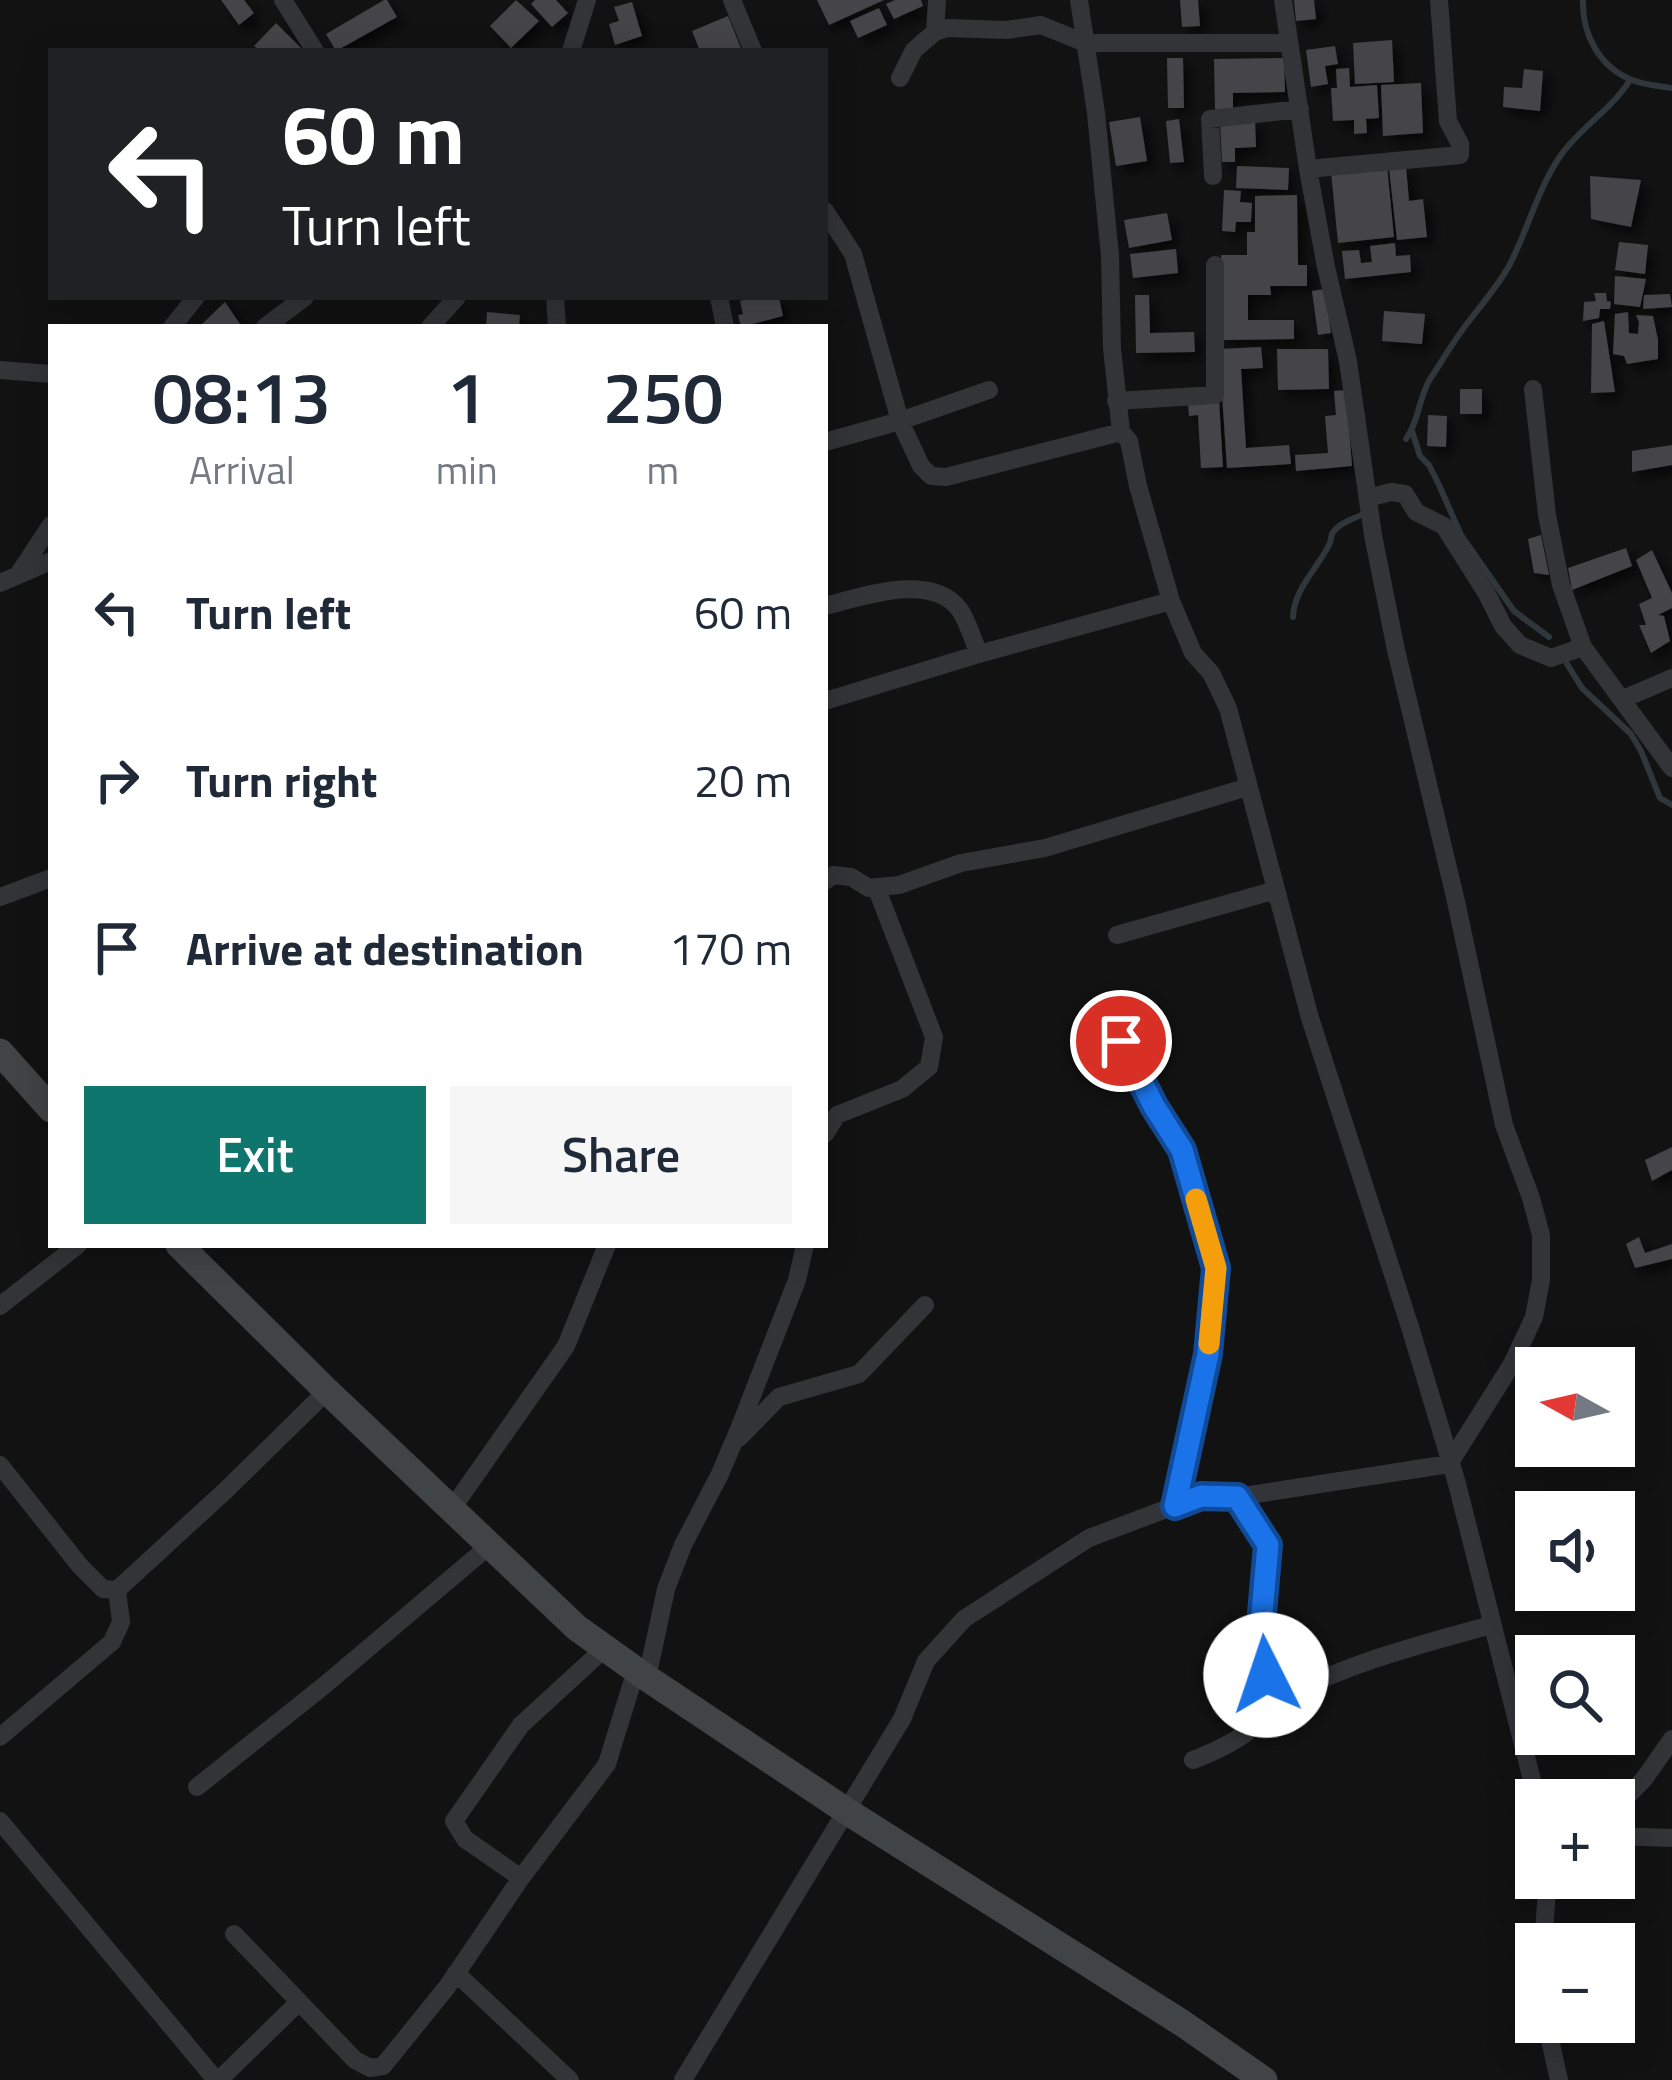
<!DOCTYPE html>
<html lang="en">
<head>
<meta charset="utf-8">
<style>
	body { margin:0; font-family:"Titillium Web",sans-serif; background:#f6f6f7; color:#1f2937; height:100vh; display:flex; flex-direction:column; font-size:45px; white-space:nowrap }
	* { box-sizing:border-box; margin:0 }
	p { font-size:39px; color:#747a83 }
	.icon { flex:none; width:66px; height:66px; fill:none; stroke:currentColor; stroke-width:2; stroke-linecap:round; stroke-linejoin:round }
	.map { position:relative; flex:1; overflow:hidden }
	.drawer { position:absolute; left:48px; top:324px; width:780px; height:924px; display:flex; flex-direction:column; background:#fff; border-radius:0px; box-shadow:0 6px 30px #0003 }
	.drawer>* { flex:none }
	.hud { position:absolute; left:48px; top:48px; width:780px; height:252px; border-radius:0px; box-shadow:0 6px 30px #0003; background:#202124; color:#fff; overflow:hidden }
	.needle { width:78px; rotate:278deg }
	.buttons { position:absolute; left:1515px; top:1347px; display:grid; gap:24px }
	.buttons a { display:grid; place-items:center; width:120px; height:120px; border-radius:0px; background:#fff; box-shadow:0 6px 30px #0003; font-size:60px }
	.pin { position:absolute; display:grid; place-items:center; width:102px; height:102px; color:#fff; margin:-51px; border:6px solid #fff; border-radius:50%; box-shadow:0 3px 12px #0007 }
	.me { position:absolute; width:132px; margin:-66px; rotate:356deg; stroke-linejoin:round; filter:drop-shadow(0 0 9px #0008) }
	.turn { display:flex; align-items:center; gap:42px; height:252px; padding:0 36px; font-size:54px }
	.turn .icon { width:156px; height:156px; stroke-width:2.5 }
	.turn b { display:block; font-size:84px; line-height:102px }
	.eta { display:flex; justify-content:space-evenly; align-items:center; height:204px; text-align:center }
	.eta b { font-size:72px; font-weight:600; line-height:84px }
	.primary-button { display:flex; gap:24px; margin-top:auto; padding:24px 36px }
	.primary-button a { flex:1; height:138px; border-radius:0px; background:#0f766e; color:#fff; font-size:48px; font-weight:600; line-height:138px; text-align:center }
	.primary-button a+a { background:#f6f6f7; color:#1f2937 }
	ul { padding:0; list-style:none }
	li { display:flex; align-items:center; gap:36px; height:168px; padding:0 36px }
	li div { flex:1 }
	li b { display:block; font-size:45px }
	li em { font-style:normal }
	.map>svg:first-child { display:block }
	.lines { fill:none; stroke-linecap:round; stroke-linejoin:round }
	.stream { stroke:#2f373c; stroke-width:6 }
	.building { fill:#444548; filter:url(#shadow) }
	.street { stroke:#333438; stroke-width:18 }
	.secondary { stroke:#414447; stroke-width:27 }
	.route-casing { stroke:#114b97; stroke-width:30 }
	.route { stroke:#1a73e8; stroke-width:21 }
	.slow { stroke:#f59e0b; stroke-width:21 }
</style>
</head>
<body>
<div class="map">
<svg width="1672" height="2080" viewBox="0 0 1672 2080">
	<defs>
		<filter id="shadow"><feDropShadow dx="7" dy="7" stdDeviation="6" flood-color="#0009"/></filter>
	</defs>
	<rect width="100%" height="100%" fill="#121213"/>
	<g class="lines">
		<path class="stream" d="M1583 0C1582 34 1599 67 1632 80 1644 85 1659 86 1672 88
			M1412 431 1420 456 1429 465 1439 485 1461 535 1514 611 1549 637
			M1406 439C1419 421 1419 397 1430 379 1442 361 1453 342 1466 325 1481 305 1499 285 1510 264 1528 229 1538 188 1561 155 1581 127 1612 109 1630 80
			M1293 617C1294 589 1317 569 1329 545 1334 534 1328 536 1338 527 1345 521 1356 518 1365 513
			M1567 664 1582 688 1631 734 1641 751 1660 798 1672 805"/>
	</g>
	<path class="building" d="M221 0H244L254 13 239 25Z
		M384 0H387L397 17 336 51 326 34Z
		M516 0 539 21 511 48 490 26Z
		M535 0H556L568 13 552 27 531 4Z
		M817 0H884L829 25Z
		M895 0H921L923 6 894 19 886 4Z
		M1180 0H1198L1200 26 1182 27Z
		M1294 0H1314L1316 19 1296 21Z
		M632 2 642 36 615 45 609 24 619 21 614 7Z
		M879 8 887 25 858 38 850 21Z
		M728 16 742 51H700L692 31Z
		M276 23 304 51H260L254 46Z
		M1392 40 1394 82 1355 84 1353 43Z
		M1335 46 1338 64 1325 66 1328 84 1311 87 1306 50Z
		M1167 58H1183L1184 108H1168Z
		M1284 58 1285 92 1233 93V109H1215L1214 59Z
		M1349 68 1350 87 1377 85 1379 118 1366 119 1367 133 1354 134V120L1333 121 1331 88H1337L1336 69Z
		M1524 69 1543 71 1540 111 1503 107 1504 87 1522 88Z
		M1421 83 1423 133 1383 136 1381 85Z
		M1140 117 1147 161 1116 166 1109 122Z
		M1179 119 1184 162 1170 163 1166 121Z
		M1255 120 1256 147 1235 148V162H1222L1220 121Z
		M1237 166 1289 168 1288 190 1236 188Z
		M1387 166 1394 237 1338 243 1331 172Z
		M1406 166 1409 201 1423 199 1427 237 1397 240 1389 168Z
		M1590 176 1641 180 1631 227 1591 219Z
		M1224 190 1241 191 1240 202 1252 203 1251 222H1236L1235 232 1222 231Z
		M1297 195 1298 265H1307V286H1270L1271 295H1248V320H1294V339L1222 340 1221 255H1247V232H1255V196Z
		M1167 213 1172 240 1129 248 1124 220Z
		M1619 242 1648 245 1645 274 1615 270Z
		M1395 243 1396 256 1410 255 1411 272 1345 279 1342 251 1359 250 1361 263 1372 262 1370 246Z
		M1176 249 1178 273 1133 278 1130 254Z
		M1615 276 1646 279 1640 307 1614 304Z
		M1325 289 1331 333 1318 335 1312 291Z
		M1594 293H1606L1607 301 1611 302 1610 309H1600L1599 318 1583 321 1584 302 1596 301Z
		M1670 294 1672 307 1643 309 1644 295Z
		M1135 295H1149L1150 333 1194 332 1195 352 1136 353Z
		M743 297H779L783 316 741 327 738 315 743 314 740 301 744 300Z
		M225 302 242 327H199Z
		M1384 311 1425 314 1422 344 1382 341Z
		M487 312 520 315 519 327H486Z
		M1628 312 1629 333 1638 334 1639 322 1636 315 1653 316 1658 340V359L1627 364 1624 356 1613 354 1615 314Z
		M1604 321 1615 392 1591 393 1592 324Z
		M1261 347 1263 368 1241 369 1246 448 1289 445 1291 464 1227 468 1219 349Z
		M1277 349H1328L1329 389 1278 390Z
		M1460 389H1482V414H1460Z
		M1346 390 1352 466 1296 471 1295 455 1328 453 1325 416 1336 415 1334 391Z
		M1219 400 1223 467 1201 468 1198 415 1189 416 1188 402Z
		M1428 415 1447 416 1446 447 1427 446Z
		M1672 445V465L1632 472V451Z
		M1541 535 1549 575 1534 573 1528 539Z
		M1626 548 1632 566 1572 590 1568 568Z
		M1652 550 1672 593V608L1658 615 1664 616 1670 641 1651 653 1639 625H1646L1639 604 1652 598 1636 560Z
		M1672 1147V1170L1652 1181 1645 1160Z
		M1639 1237 1645 1253 1672 1244V1259L1635 1268 1626 1244Z"/>
	<g class="lines">
		<path class="street" d="M283 0 315 51
			M732 0 753 51
			M1079 0 1096 113 1110 256 1112 348 1121 432 1129 441 1138 486 1171 601 1193 653 1211 673 1228 708 1310 1018 1410 1327 1456 1480 1537 1800
			M935 32 937 0
			M571 51 587 0
			M900 78 914 50 935 32 947 28 1006 30 1041 25 1085 43H1289
			M1308 169 1460 155V144L1448 121 1439 0
			M1213 176 1210 119 1300 109
			M825 211 853 254 900 421 921 466 931 476 946 477 1121 432
			M555 297 557 327
			M719 297 725 327
			M172 327 196 297
			M265 327 305 297
			M430 327 457 297
			M0 370 51 374
			M1533 389 1547 515 1561 585 1583 647 1672 768
			M1116 401 1215 395V265
			M825 442 900 421 989 390
			M1368 498 1391 492 1405 494 1416 512 1444 526 1487 594 1503 626 1520 645 1551 658 1583 647
			M18 575 51 525
			M0 583 51 561
			M825 606C862 597 932 571 960 610 968 622 973 640 979 654
			M1623 699 1672 678
			M825 701 979 654 1171 601
			M825 881 833 875 851 877 869 888 899 885 961 863 1045 848 1248 787
			M0 897 51 878
			M1117 935 1276 890
			M1121 1041 1154 1106 1182 1150 1216 1268 1209 1354 1175 1506
			M825 1134 837 1115 902 1089 929 1067 934 1037 876 887
			M0 1306 78 1245
			M739 1438 779 1397 859 1374 925 1305
			M0 1465 80 1566 103 1589 117 1590 226 1490 327 1391
			M1237 1497 1268 1545 1260 1636 1270 1706
			M451 1510 566 1346 607 1245
			M647 1678 666 1589 683 1545 720 1474 739 1429 797 1280 805 1245
			M0 1737 112 1642 121 1622 117 1590
			M1193 1760C1214 1752 1234 1743 1251 1729 1262 1721 1265 1709 1277 1702 1342 1664 1419 1645 1491 1625
			M197 1787 326 1684 489 1546
			M1614 1810 1644 1779 1672 1739
			M0 1821 216 2080
			M1614 1836 1672 1838
			M521 1878 465 1839 454 1821 521 1725 605 1648
			M234 1934 355 2060 370 2068 383 2066 447 1987 521 1878 607 1764 636 1670
			M1543 1944 1548 1878
			M456 1973 570 2080
			M1546 2022 1559 2080
			M219 2080 299 2002
			M683 2080 902 1719 926 1661 964 1619 1089 1538 1201 1496 1237 1497 1449 1464 1512 1364 1534 1317 1541 1280V1235L1531 1198 1504 1125 1455 897 1396 650 1373 535 1348 361 1326 267 1308 169 1283 0"/>
		<path class="secondary" d="M0 1052 51 1109
			M179 1245 327 1391 577 1628 647 1678 848 1812 1182 2023 1264 2080"/>
	</g>
	<g class="lines">
		<defs>
			<path id="route" d="M1121 1041 1154 1106 1182 1150 1216 1268 1208 1354 1175 1506 1201 1496 1237 1497 1268 1545 1260 1636 1266 1675"/>
		</defs>
		<use href="#route" class="route-casing"/>
		<use href="#route" class="route"/>
		<path class="slow" d="M1196 1199 1216 1268 1209 1344"/>
	</g>
</svg>
<div class="buttons">
<a><svg class="needle" viewBox="-14 -14 28 28"><path d="M0-13l5 13h-10z" fill="#e53935"/><path d="M0 13l5-13h-10z" fill="#747a83"/></svg></a>
<a><svg class="icon" aria-label="sound" viewBox="0 0 24 24"><path d="M4 9h4l5-4v14l-5-4H4zM17 9q2 3 0 6"/></svg></a>
<a><svg class="icon" aria-label="search" viewBox="0 0 24 24"><circle cx="10" cy="10" r="6"/><path d="M15 15l6 6"/></svg></a>
<a>+</a>
<a>−</a>
</div>
<div class="pin" style="left:1121px;top:1041px;background:#d93025"><svg class="icon" aria-label="arrive" viewBox="0 0 24 24"><path d="M6 21V4h12l-3 4 3 4H6"/></svg></div>
<svg class="me" style="left:1266px;top:1675px" viewBox="-20 -20 40 40"><circle r="19" fill="#fff"/><path d="M0-13L10 11 0 6-10 11z" fill="#1a73e8"/></svg>
<div class="hud">
<div class="turn"><svg class="icon" aria-label="left" viewBox="0 0 24 24"><path d="M17 20v-9H6M10 6l-5 5 5 5"/></svg><div><b>60 m</b>Turn left</div></div>
</div>
<section class="drawer">
<div class="eta">
<div><b>08:13</b><p>Arrival</p></div>
<div><b>1</b><p>min</p></div>
<div><b>250</b><p>m</p></div>
</div>
<ul>
<li><svg class="icon" aria-label="left" viewBox="0 0 24 24"><path d="M17 20v-9H6M10 6l-5 5 5 5"/></svg><div><b>Turn left</b></div><em>60 m</em></li>
<li><svg class="icon" aria-label="right" viewBox="0 0 24 24"><path d="M7 20v-9h11M14 6l5 5-5 5"/></svg><div><b>Turn right</b></div><em>20 m</em></li>
<li><svg class="icon" aria-label="arrive" viewBox="0 0 24 24"><path d="M6 21V4h12l-3 4 3 4H6"/></svg><div><b>Arrive at destination</b></div><em>170 m</em></li>
</ul>
<div class="primary-button"><a>Exit</a><a>Share</a></div>
</section>
</div>
</body>
</html>
